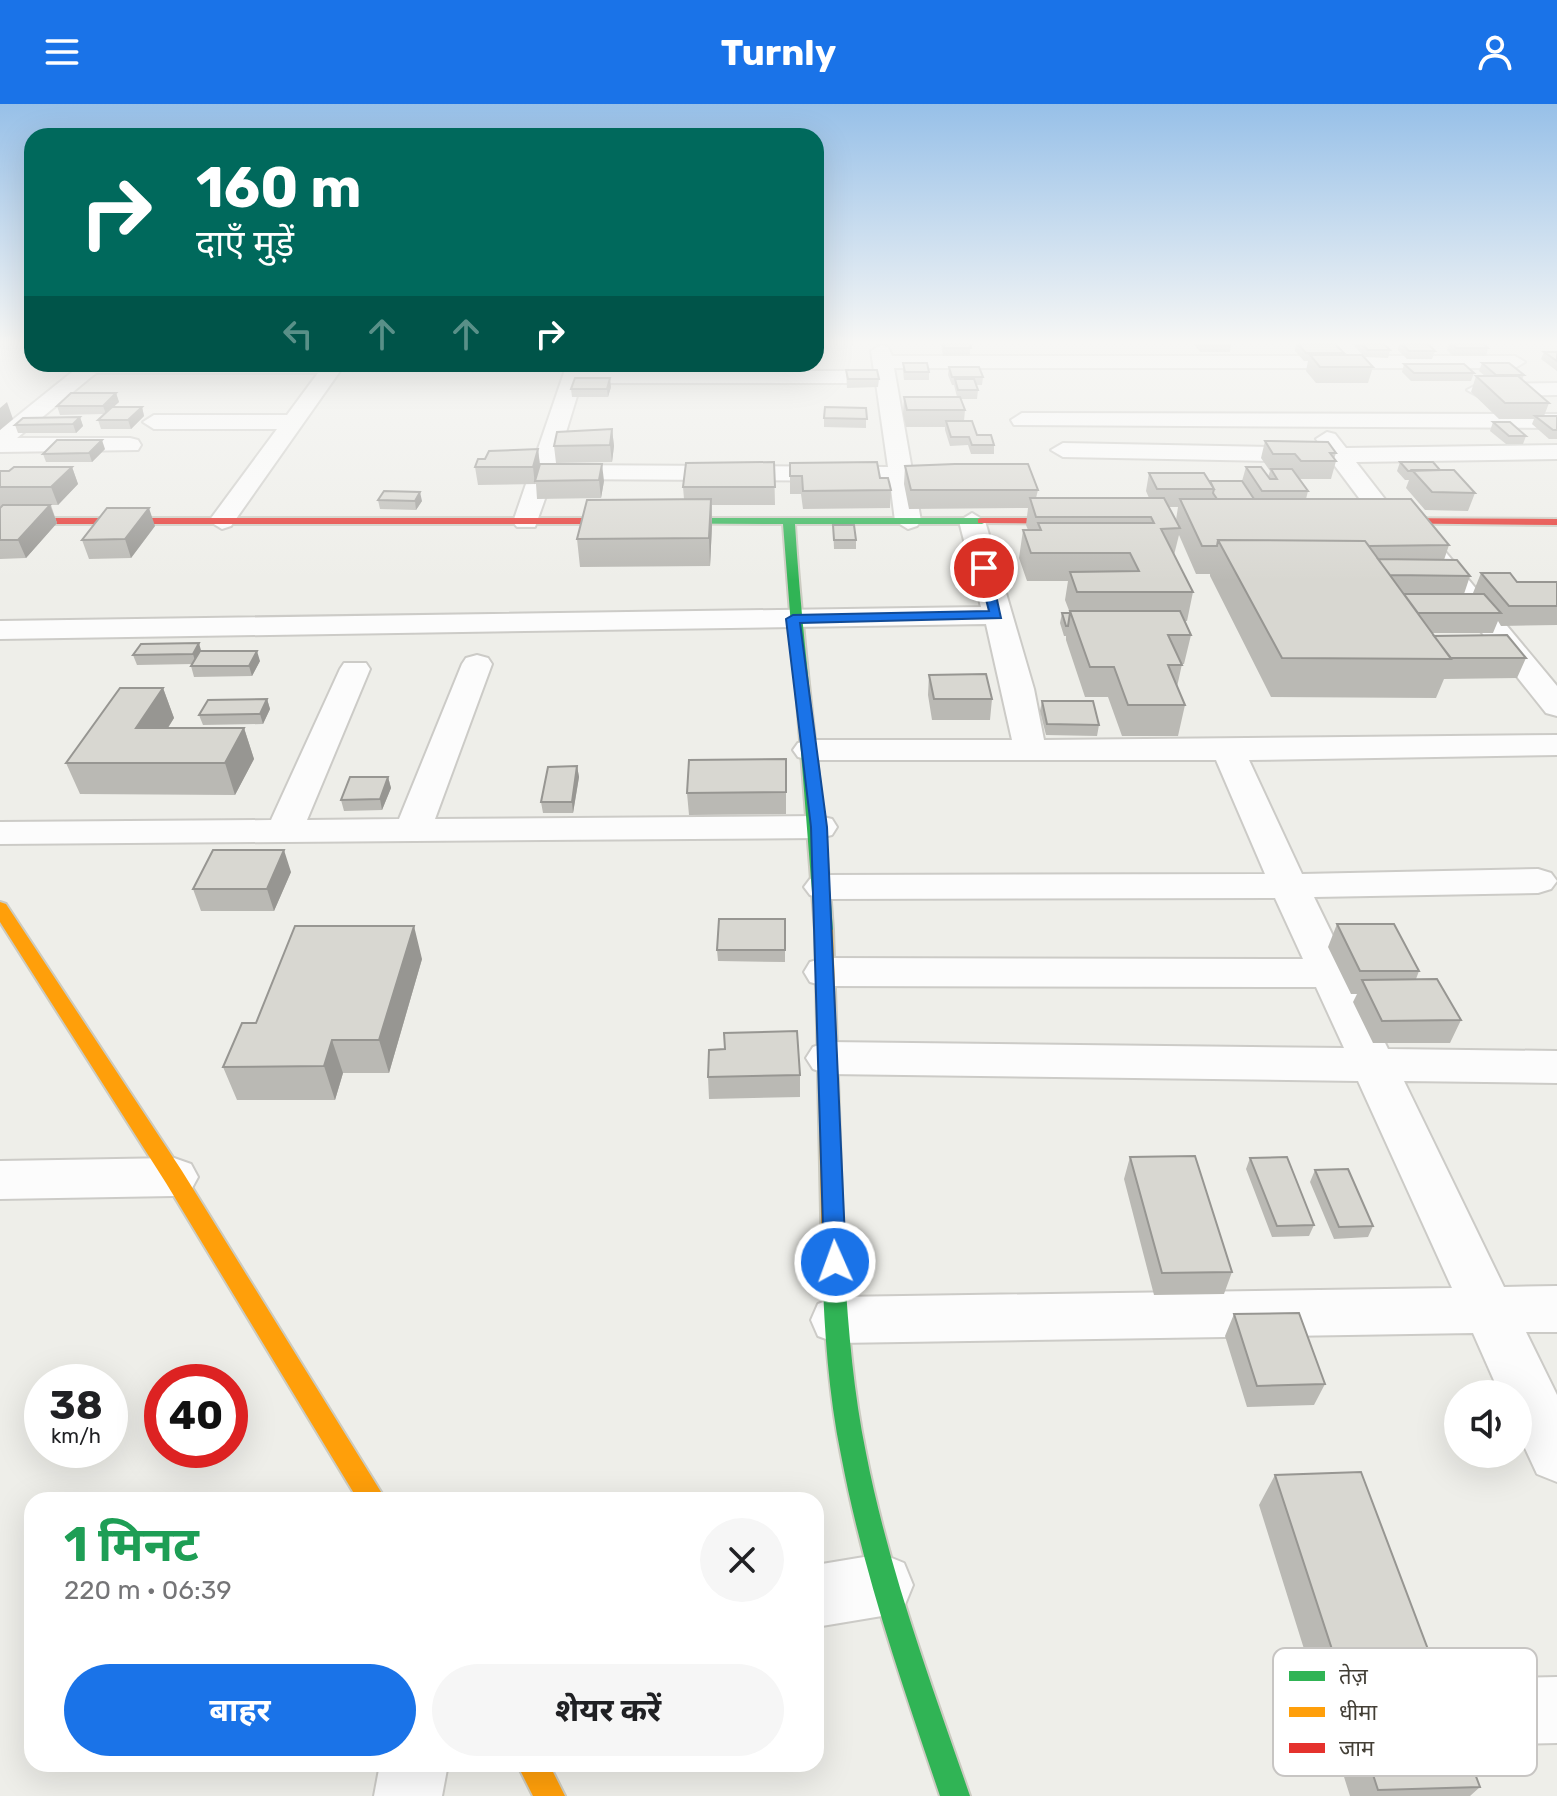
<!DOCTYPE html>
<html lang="hi">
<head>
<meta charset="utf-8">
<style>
	body { margin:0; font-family:Rubik,"Noto Sans Devanagari",sans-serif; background:#f6f6f6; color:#202124; height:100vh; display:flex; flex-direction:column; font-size:30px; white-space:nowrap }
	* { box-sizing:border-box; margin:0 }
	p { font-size:26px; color:#757577 }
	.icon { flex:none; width:44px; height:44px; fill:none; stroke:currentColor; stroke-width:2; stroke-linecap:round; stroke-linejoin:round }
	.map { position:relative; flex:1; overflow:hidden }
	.drawer { position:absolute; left:24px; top:1388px; width:800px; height:280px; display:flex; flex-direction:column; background:#fff; border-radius:24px; box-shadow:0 8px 32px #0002 }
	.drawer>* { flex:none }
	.hud { position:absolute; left:24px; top:24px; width:800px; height:244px; border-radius:24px; box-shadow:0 8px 32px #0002; background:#00695c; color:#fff; overflow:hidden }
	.controls { position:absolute; left:1444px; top:1276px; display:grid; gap:16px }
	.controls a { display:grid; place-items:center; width:88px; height:88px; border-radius:50%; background:#fff; box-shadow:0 8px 32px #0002; font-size:40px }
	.speed { position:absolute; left:24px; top:1260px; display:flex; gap:16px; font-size:40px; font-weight:700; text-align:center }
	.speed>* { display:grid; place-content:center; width:104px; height:104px; border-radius:50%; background:#fff; box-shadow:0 8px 32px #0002; line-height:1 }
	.speed small { font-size:20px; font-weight:400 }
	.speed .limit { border:12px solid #d22; background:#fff; color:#111 }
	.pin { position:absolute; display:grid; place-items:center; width:68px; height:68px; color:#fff; margin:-34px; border:4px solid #fff; border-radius:50%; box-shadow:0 2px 8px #0007 }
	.me { position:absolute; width:88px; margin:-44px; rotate:358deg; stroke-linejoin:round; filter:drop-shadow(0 0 6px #0008) }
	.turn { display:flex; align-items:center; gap:28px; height:168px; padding:0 40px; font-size:36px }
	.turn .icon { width:104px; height:104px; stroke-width:2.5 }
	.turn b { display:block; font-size:56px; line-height:68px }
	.lanes { display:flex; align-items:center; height:76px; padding:0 40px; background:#0003; justify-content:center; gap:40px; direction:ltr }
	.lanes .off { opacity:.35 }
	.round { display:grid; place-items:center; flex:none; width:84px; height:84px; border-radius:42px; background:#f6f6f6 }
	.head { display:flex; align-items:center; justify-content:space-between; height:136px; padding:0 40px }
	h1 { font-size:48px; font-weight:700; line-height:60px; color:#1e9e55 }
	.cta { display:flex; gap:16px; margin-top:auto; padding:16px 40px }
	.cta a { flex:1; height:92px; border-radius:48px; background:#1a73e8; color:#fff; font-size:32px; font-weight:700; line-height:92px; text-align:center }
	.cta a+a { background:#f6f6f6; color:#202124 }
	header { display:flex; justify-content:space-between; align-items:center; height:104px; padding:0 40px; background:#1a73e8; color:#fff; font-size:36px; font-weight:700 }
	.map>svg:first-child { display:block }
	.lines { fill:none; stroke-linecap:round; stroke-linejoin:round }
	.street-casing { stroke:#cccbc7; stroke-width:4 }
	.fast-casing { stroke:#cccbc1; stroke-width:4 }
	.slow-casing { stroke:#cccbc1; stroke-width:4 }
	.jam-casing { stroke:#cccbc1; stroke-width:4 }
	.street { fill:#fcfcfc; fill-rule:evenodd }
	.fast { fill:#30b455; fill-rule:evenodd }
	.slow { fill:#ff9f0a; fill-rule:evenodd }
	.jam { fill:#e5322d; fill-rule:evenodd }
	.wall { fill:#bab9b4; fill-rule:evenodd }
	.shaded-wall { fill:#979692 }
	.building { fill:#d8d7d1; stroke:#979692; stroke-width:2 }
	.route { fill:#1a73e8; stroke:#114b97; stroke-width:2 }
	.key { fill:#fff; stroke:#c7c5c3; stroke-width:2 }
	.key-label { font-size:22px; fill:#433f36 }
</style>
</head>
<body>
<header><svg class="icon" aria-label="menu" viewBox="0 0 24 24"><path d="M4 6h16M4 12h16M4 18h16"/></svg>Turnly<svg class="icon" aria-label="person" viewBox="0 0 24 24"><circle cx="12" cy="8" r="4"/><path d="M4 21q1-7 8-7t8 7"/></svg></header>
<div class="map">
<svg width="1557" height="1692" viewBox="0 0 1557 1692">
	<rect width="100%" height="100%" fill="#eeeee9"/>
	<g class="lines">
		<defs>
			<path id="street" d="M881 241 888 243 892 252H1515L1525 258 1515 264H894L921 417 917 422 908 425 895 417 890 377 552 375 535 423H517L513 418 567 260H587L585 267H874L871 247ZM581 279H876L888 363 556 361Z
				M82 260H345L231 422 222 425 209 417 277 325H154L143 318 154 311H287L318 269H96L17 334H130L138 336 141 341 138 346 0 348V326Z
				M1557 279V291L1478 292 1467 286 1478 280Z
				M1022 309 1557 310V324L1014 321 1011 316Z
				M1327 328 1335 330 1346 344 1557 341V355L1356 358 1402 417 1389 425 1380 422 1332 358 1063 353 1051 346 1063 339 1322 344 1316 335Z
				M972 409 985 417 1034 585 1044 636 1557 631V651L1249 656 1302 770 1538 765 1551 769 1557 777 1551 785 1538 789 1314 793 1388 945 1557 947V979L1404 977 1504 1183 1557 1182V1228H1526L1557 1291V1378L1537 1370 1518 1329V1290H1500L1473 1229 837 1239 818 1232 811 1216 818 1200 837 1193 1452 1184 1358 977 828 970 813 965 806 954 813 943 828 938 1344 944 1316 883 824 882 810 878 804 868 810 858 824 854 1303 855 1275 794 823 795 810 791 804 783 810 775 823 771 1265 770 1216 656H810L798 653 793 646 798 639 810 636H1012L986 520 0 535V517L981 503 959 417Z
				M1429 437 1438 439 1557 582V612L1546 609 1420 451 1416 445 1420 439Z
				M477 551 488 554 492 560 435 715 819 712 832 715 837 723 832 731 819 734 0 740V718L271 716 340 565 344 559H366L370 565 307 716 399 715 462 560 466 554Z
				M174 1054 191 1060 198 1073 191 1086 174 1092 0 1095V1057Z
				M882 1450 904 1459 913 1481 904 1503 882 1512 816 1523V1461Z
				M1557 1573V1639L1506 1640 1483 1630 1473 1607 1483 1584 1506 1574Z
				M380 1660H448L442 1692H374Z"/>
			<path id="fast" d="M614 414H982L988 417 982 420H795C803 556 824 690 833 826L830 830 824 832 815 826 783 420 610 419V415Z
				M833 1146 841 1149 844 1156C848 1221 853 1286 866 1349 889 1467 931 1579 970 1692H940C902 1580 863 1468 841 1351 828 1287 824 1221 822 1156L825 1149Z"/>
			<path id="slow" d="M0 798 6 800 182 1067 386 1396H358L166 1079 0 818Z
				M824 820 833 826 844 1156 841 1163 833 1166 825 1163 822 1156 815 826Z
				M517 1660H549L565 1692H533Z"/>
			<path id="jam" d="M0 414H614L620 417 614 420H0Z
				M982 414H1087L1093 417 1087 420 978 419V415Z
				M1371 414 1557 415V421L1367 419V415Z"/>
		</defs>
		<use href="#street" class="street-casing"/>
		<use href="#fast" class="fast-casing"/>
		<use href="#slow" class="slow-casing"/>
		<use href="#jam" class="jam-casing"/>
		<use href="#street" class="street"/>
		<use href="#fast" class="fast"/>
		<use href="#slow" class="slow"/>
		<use href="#jam" class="jam"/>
	</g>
	<path class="wall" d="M941 240H970V252H943Z
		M1194 240H1231L1230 248H1200Z
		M1296 240H1335L1344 249 1343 251 1373 263 1368 279H1316L1306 267 1308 257H1304L1295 247Z
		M1355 240H1384L1390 246 1388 254 1365 253 1354 242Z
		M1399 240H1428L1435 247 1432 255H1407L1398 246Z
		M1449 240H1484L1488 244 1486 252H1453L1447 246Z
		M1544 248H1557V267L1541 255Z
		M903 259 929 268V276H904L903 267Z
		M1482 259 1524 271 1522 276 1549 299 1544 312H1557V335H1549L1532 320 1534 315H1499L1471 288 1476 272H1485L1479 267Z
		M392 260H433L429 266 393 263Z
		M526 260H548L545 267 527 266Z
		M594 260H645L644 263H594Z
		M1404 260 1474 269 1471 277H1411L1402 268Z
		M949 263 983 273 982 281H976L978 286 977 295H961L965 306 964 317 977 331 994 341V350H971L968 341 950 342 945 326V323H906L903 310 904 293H957L954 281H952L948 271Z
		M846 266 879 275 878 283 847 284Z
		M611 283 608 293H572L571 285Z
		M116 289 119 298 113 303H142L144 312 131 325H101L98 316 104 310 60 311 57 302Z
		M866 304V324L824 323V314Z
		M80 313 83 322 76 329H18L15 321Z
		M1493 318 1526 332 1523 340H1506L1490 327Z
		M612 325 614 342 612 358 556 359 554 342Z
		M1265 337 1336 349 1334 355 1336 357 1331 375H1300L1308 387 1306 395 1449 441 1444 456 1470 472 1464 490H1474L1473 489 1481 469 1517 478H1557V521L1501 522 1498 517 1493 529H1432L1434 532 1526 554 1517 574 1444 575 1436 594 1271 593 1210 472V470H1196L1179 431 1174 451 1193 488 1187 517H1185L1191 531 1184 560H1182L1177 583 1185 601 1178 632H1122L1108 593H1085L1066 536V532H1064L1060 519 1062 509H1070L1065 496 1068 477H1027L1019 454 1023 426H1028L1026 421 1028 404 909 405 904 380 905 362 1038 386 1036 394H1149L1146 387 1149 369 1210 377H1242L1246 363 1268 373 1270 367 1261 354ZM1168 403H1178L1176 416Z
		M105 345 92 358H46L43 350Z
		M538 345 540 360 604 377 601 394 537 395 536 380 478 381 475 363Z
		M774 358 775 401H712V422L710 462 580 463 577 435 684 395 683 383Z
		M1400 358 1440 366 1475 389 1468 407 1425 406 1406 384 1409 376H1405L1397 367Z
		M790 359 880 374 891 386 890 404 803 405 801 390H790Z
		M72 363 78 380 58 401H51L57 419 26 454 0 455V404L2 402H0V367Z
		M378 396 422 397 416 406 380 405Z
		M833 421 856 436V445H834Z
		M155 422 131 454 89 455 82 436Z
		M201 547 260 557 252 572 194 573 191 562 192 560 137 561 133 551Z
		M929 571 992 595 990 616H932L928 591Z
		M163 584 174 614 168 624H244L254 655 235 691 80 690 66 659Z
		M267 595 270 605 263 620 203 621 199 611Z
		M1042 597 1099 621 1097 632 1046 631 1040 607Z
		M786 655V710L689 711 687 689Z
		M577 662 579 673 573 709H543L541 698Z
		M388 673 391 684 382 706 344 707 341 696Z
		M291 768 274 807H201L193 785Z
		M785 815V858L718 857 717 846Z
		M1337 820 1419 867 1416 875 1461 916 1450 939H1373L1353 898 1357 890H1351L1328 843Z
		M422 855 389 969H343L335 996H237L223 963 256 919Z
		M800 971V993L709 995 708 973Z
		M1130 1053 1232 1168 1224 1190 1154 1191 1124 1075Z
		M1250 1054 1314 1121 1309 1132 1272 1133 1246 1065Z
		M1315 1066 1373 1122 1368 1133 1334 1135 1310 1078Z
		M1234 1210 1325 1280 1314 1301 1247 1303 1225 1232Z
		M1275 1371 1480 1683 1470 1692H1350L1259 1401Z"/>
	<path class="shaded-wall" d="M610 274 611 283 608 293 607 285Z
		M116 289 119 298 106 310 103 302Z
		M7 298 13 315 0 326V304Z
		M142 303 144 312 131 325 128 316Z
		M80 313 83 322 76 329 73 320Z
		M612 325 614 342 612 358 610 341Z
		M102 336 105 345 92 358 89 349Z
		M538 345 540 363 535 377V381L533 363Z
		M602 360 604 377 601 394 599 376Z
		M72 363 78 380 58 401 51 383Z
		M420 388 422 397 416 406 415 397Z
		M711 395 712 422 710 462 709 434Z
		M50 401 57 419 26 454 18 436Z
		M149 404 155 422 131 454 125 435Z
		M199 539 202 550 196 560 193 550Z
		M257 547 260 557 252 572 249 562Z
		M163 584 174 614 148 655 136 624Z
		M267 595 270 605 263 620 260 610Z
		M244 624 254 655 235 691 225 659Z
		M577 662 579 673 573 709 572 698Z
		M388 673 391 684 382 706 380 695Z
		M284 746 291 768 274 807 267 785Z
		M414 822 422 855 389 969 379 936Z
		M332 936 343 969 335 996 324 962Z"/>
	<path class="building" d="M943 240H970L971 244H944Z
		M1298 240H1335L1344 249H1306Z
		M1362 240H1384L1390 246H1368Z
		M1402 240H1428L1435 247H1409Z
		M1452 240H1484L1488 244H1456Z
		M1544 248H1557V257Z
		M1310 251H1362L1373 263H1320Z
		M903 259H927L929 268H905Z
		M1482 259H1509L1524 271H1496Z
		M1404 260H1464L1474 269H1414Z
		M949 263H979L983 273H952Z
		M846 266H877L879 275H848Z
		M1476 272H1518L1549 299H1505Z
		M575 274H610L607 285H571Z
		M955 275H974L978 286H958Z
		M71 289H116L103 302H57Z
		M904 293H960L965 306H907Z
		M112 303H142L128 316H98Z
		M825 303 866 304 867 315 824 314Z
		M1535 312H1557V326H1553Z
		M80 313 73 320 15 321 23 314Z
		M946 317H972L977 331H991L994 341H972L969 333H951Z
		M1493 318H1510L1526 332H1509Z
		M612 325 610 341 554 342 557 328Z
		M57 336H102L89 349 43 350Z
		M1265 337 1328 338 1336 349H1330L1336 357H1301L1295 350H1273Z
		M538 345 533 363H475L478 355H485L489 347Z
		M774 358 775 383H683L686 359Z
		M877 358 880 374H888L891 386 803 387 802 372H790V359Z
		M1400 358H1433L1440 366 1408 367Z
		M540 360H602L599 376 535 377Z
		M955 360H1028L1038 386H911L905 362Z
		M14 363H72L51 383H0V367H9Z
		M1246 363H1261L1270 375H1277L1271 365H1292L1308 387H1262Z
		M1412 366H1454L1475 389 1432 388Z
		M1149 369H1204L1214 385H1157Z
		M1210 377H1242L1254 395H1217L1213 389 1214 385Z
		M384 387 420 388 415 397 378 396Z
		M1030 394H1164L1180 424 1161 425 1193 488H1077L1070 468 1139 467 1130 449H1031L1023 426H1041L1038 419H1154L1151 413H1036Z
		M711 395 709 434 577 435 587 396Z
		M1180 395H1411L1449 441 1369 442 1365 437 1218 436 1217 442H1202Z
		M3 401H50L18 436H0V404Z
		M107 404H149L125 435 82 436Z
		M833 421H854L856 436H834Z
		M1218 436 1365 437 1451 555 1282 554Z
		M1378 455 1457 456 1470 472 1390 471Z
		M1481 469H1510L1517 478H1557V502H1509Z
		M1404 490H1484L1501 509H1418Z
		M1070 507H1180L1191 531H1168L1182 561H1168L1185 601H1128L1114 563H1090Z
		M1062 509H1070L1068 522H1066Z
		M1507 531 1526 554H1451L1434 532Z
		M199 539 193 550 133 551 141 540Z
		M200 547H257L249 562H191Z
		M986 570 992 595H934L929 571Z
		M120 584H163L136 624H244L225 659H66Z
		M267 595 260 610 199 611 208 596Z
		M1042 597H1093L1099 621 1047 620Z
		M786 655V688L687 689 689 656Z
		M577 662 572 698H541L548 663Z
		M350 673H388L380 695 341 696Z
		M213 746H284L267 785H193Z
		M719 815H785V846H717Z
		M1337 820H1394L1419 867H1360Z
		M295 822H414L379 936H332L324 962 223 963 242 919H256Z
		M1437 875 1461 916 1382 917 1362 876Z
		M797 927 800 971 708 973 709 946 725 945 724 929Z
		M1195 1052 1232 1168 1162 1169 1130 1053Z
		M1287 1053 1314 1121 1277 1122 1250 1054Z
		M1348 1065 1373 1122 1339 1123 1315 1066Z
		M1299 1209 1325 1280 1257 1282 1234 1210Z
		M1361 1368 1480 1683 1378 1686 1275 1371Z"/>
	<linearGradient id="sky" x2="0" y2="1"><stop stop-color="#97c0e8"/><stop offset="0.5" stop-color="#f7f7f5"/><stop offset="1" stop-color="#f7f7f5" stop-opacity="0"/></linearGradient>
	<rect width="1557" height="477" fill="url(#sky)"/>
	<path class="route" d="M984 461 990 464 1001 514 800 519 827 723 846 1158 843 1164 835 1167 827 1164 824 1158 811 723 786 515 793 511 989 507 978 464Z"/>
	<rect x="1273" y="1544" width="264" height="128" rx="12" class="key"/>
	<rect x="1289" y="1567" width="36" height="10" fill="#30b455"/>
	<rect x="1289" y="1603" width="36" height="10" fill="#ff9f0a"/>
	<rect x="1289" y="1639" width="36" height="10" fill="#e5322d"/>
	<g class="key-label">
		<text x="1339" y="1580">तेज़</text>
		<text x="1339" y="1616">धीमा</text>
		<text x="1339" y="1652">जाम</text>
	</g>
</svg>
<div class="controls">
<a><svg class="icon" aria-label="sound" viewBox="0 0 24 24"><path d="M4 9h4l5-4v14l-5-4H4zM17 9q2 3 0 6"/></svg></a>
</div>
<div class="speed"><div>38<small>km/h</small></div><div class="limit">40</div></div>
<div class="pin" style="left:984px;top:464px;background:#d93025"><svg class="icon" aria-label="arrive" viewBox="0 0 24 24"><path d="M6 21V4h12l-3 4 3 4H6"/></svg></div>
<svg class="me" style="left:835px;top:1158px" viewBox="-20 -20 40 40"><circle r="17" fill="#1a73e8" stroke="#fff" stroke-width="3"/><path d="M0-11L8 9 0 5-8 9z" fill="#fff"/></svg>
<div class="hud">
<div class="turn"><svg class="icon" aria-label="right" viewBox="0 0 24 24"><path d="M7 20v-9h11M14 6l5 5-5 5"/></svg><div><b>160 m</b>दाएँ मुड़ें</div></div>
<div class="lanes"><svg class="icon off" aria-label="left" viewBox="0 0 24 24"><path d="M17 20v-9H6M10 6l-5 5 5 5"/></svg><svg class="icon off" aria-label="ahead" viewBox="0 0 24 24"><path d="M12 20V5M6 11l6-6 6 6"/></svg><svg class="icon off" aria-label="ahead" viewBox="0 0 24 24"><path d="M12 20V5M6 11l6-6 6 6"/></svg><svg class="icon" aria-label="right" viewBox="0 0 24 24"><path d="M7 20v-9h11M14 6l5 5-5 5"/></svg></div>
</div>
<section class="drawer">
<div class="head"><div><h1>1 मिनट</h1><p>220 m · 06:39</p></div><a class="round"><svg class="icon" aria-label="close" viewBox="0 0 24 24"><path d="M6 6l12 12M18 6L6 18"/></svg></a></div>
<div class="cta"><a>बाहर</a><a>शेयर करें</a></div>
</section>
</div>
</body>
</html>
